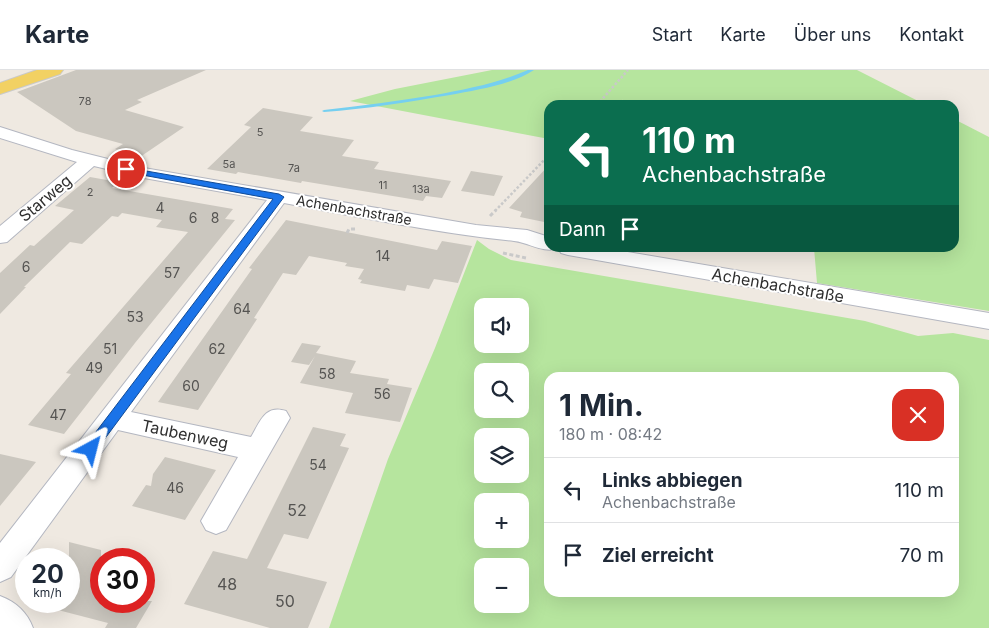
<!DOCTYPE html>
<html lang="de">
<head>
<meta charset="utf-8">
<style>
	body { margin:0; font-family:Inter,sans-serif; background:#f2f2f3; color:#1f2937; height:100vh; display:flex; flex-direction:column; font-size:19px; white-space:nowrap }
	* { box-sizing:border-box; margin:0 }
	p { font-size:16px; color:#747a83 }
	.icon { flex:none; width:28px; height:28px; fill:none; stroke:currentColor; stroke-width:2; stroke-linecap:round; stroke-linejoin:round }
	.map { position:relative; flex:1; overflow:hidden }
	.sheet { position:absolute; left:544px; top:302px; width:415px; height:225px; display:flex; flex-direction:column; background:#fff; border-radius:15px; box-shadow:0 5px 20px #0002 }
	.sheet>* { flex:none }
	.top-card { position:absolute; left:544px; top:30px; width:415px; height:152px; border-radius:15px; box-shadow:0 5px 20px #0002; background:#0b6e4f; color:#fff; overflow:hidden }
	.tools { position:absolute; left:474px; top:228px; display:grid; gap:10px }
	.tools a { display:grid; place-items:center; width:55px; height:55px; border-radius:10px; background:#fff; box-shadow:0 5px 20px #0002; font-size:25px }
	.speed { position:absolute; left:15px; top:478px; display:flex; gap:10px; font-size:25px; font-weight:700; text-align:center }
	.speed>* { display:grid; place-content:center; width:65px; height:65px; border-radius:50%; background:#fff; box-shadow:0 5px 20px #0002; line-height:1 }
	.speed small { font-size:12px; font-weight:400 }
	.speed .limit { border:8px solid #d22; background:#fff; color:#111 }
	.pin { position:absolute; display:grid; place-items:center; width:42px; height:42px; color:#fff; margin:-21px; border:2px solid #fff; border-radius:50%; box-shadow:0 1px 5px #0007 }
	.me { position:absolute; width:55px; margin:-28px; rotate:38deg; stroke-linejoin:round; filter:drop-shadow(0 0 4px #0008) }
	.turn { display:flex; align-items:center; gap:18px; height:105px; padding:0 15px; font-size:22px }
	.turn .icon { width:65px; height:65px; stroke-width:2.5 }
	.turn b { display:block; font-size:35px; line-height:42px }
	.then { display:flex; align-items:center; height:48px; padding:0 15px; background:#0003; gap:10px; font-size:19px }
	.round { display:grid; place-items:center; flex:none; width:52px; height:52px; border-radius:15px; background:#f2f2f3 }
	.headline { display:flex; align-items:center; justify-content:space-between; height:85px; padding:0 15px }
	h1 { font-size:30px; font-weight:700; line-height:38px }
	ul { padding:0; list-style:none }
	li { display:flex; align-items:center; gap:15px; height:65px; padding:0 15px; border-top:1px solid #e0e1e3 }
	li div { flex:1 }
	li b { display:block; font-size:19px }
	li em { font-style:normal }
	header { display:flex; align-items:center; gap:30px; box-sizing:border-box; height:70px; padding:0 25px; background:#fff; border-bottom:1px solid #e0e1e3 }
	header strong { font-size:24px }
	nav { display:flex; gap:28px; margin-inline-start:auto; font-size:18px }
	.map>svg:first-child { display:block }
	.green { fill:#b6e59e; fill-rule:evenodd }
	.lines { fill:none; stroke-linecap:round; stroke-linejoin:round }
	.stream { fill:#75cff0; fill-rule:evenodd }
	.building { fill:#cbc7bf }
	.minor-casing { stroke:#b4b7c1; stroke-width:2 }
	.major-casing { stroke:#c9c9c9; stroke-width:2 }
	.path-far1 { stroke:#c9c9c9; stroke-width:2.5; stroke-dasharray:2.5 2; stroke-linecap:butt }
	.path { stroke:#c9c9c9; stroke-width:3; stroke-dasharray:4 2.5; stroke-linecap:butt }
	.minor { fill:#fff; fill-rule:evenodd }
	.major { fill:#f2d163; fill-rule:evenodd }
	.route { fill:#1a73e8; stroke:#114b97 }
	.labels { text-anchor:middle; stroke-width:4; stroke-linejoin:round; paint-order:stroke }
	.far-number-label { font-size:11px; fill:#555452 }
	.number-label { font-size:14px; fill:#555452 }
	.far-street-label { font-size:14px; fill:#2e2e2e; stroke:#fff }
	.street-label { font-size:16px; fill:#2e2e2e; stroke:#fff }
	.near-number-label { font-size:16px; fill:#555452 }
</style>
</head>
<body>
<header>
<strong>Karte</strong>
<nav><a>Start</a><a>Karte</a><a>Über uns</a><a>Kontakt</a></nav>
</header>
<div class="map">
<svg width="989" height="558" viewBox="0 0 989 558">
	<rect width="100%" height="100%" fill="#efe9e1"/>
	<path class="green" d="M492 0H857L926 35H619L623 29 618 35H549V69L350 31 395 19Z
		M954 49 989 67V241L817 213 814 178H954Z
		M477 170 489 179 511 190 865 251 918 266 953 263 989 270V558H329L388 389 435 278ZM520 236V274H482V236ZM482 301H520V339H482ZM549 308H954V522H549ZM482 366H520V404H482ZM520 431V469H482V431ZM482 496H520V534H482Z"/>
	<g class="lines">
		<path class="stream" d="M528 0H534C511 15 476 20 450 25 408 32 366 39 324 42L322 41 324 40C361 36 398 31 435 25 467 19 498 13 528 0Z"/>
	</g>
	<path class="building" d="M76 0H206L137 30 142 32 125 40 184 57 140 87 115 79 123 74 76 61 17 22Z
		M263 38 313 47 300 61 354 70 342 86 379 92 374 99 451 111 442 128 426 126 423 131 302 111 301 113 238 102 236 104 207 99 251 57 244 55Z
		M549 95V153L520 147 522 142 509 138Z
		M471 101 503 106 494 126 461 121Z
		M90 107 118 112 112 118 233 139 225 149 235 150 135 273 64 364 28 355 71 304 66 303 188 162 156 157 162 150 122 143 118 147 112 146 82 174 70 172 24 217H26L0 244V203L30 175 34 176 74 140 55 136Z
		M286 150 437 180 442 171 472 176 458 213 434 209 429 219 407 215 405 221 360 213 362 210 358 209 364 199 345 196 347 193 309 186 296 205 283 203 254 248 257 249 198 340 158 332 252 199 249 198Z
		M302 273 321 276 316 283 356 291 350 303 389 309 387 314 412 318 400 352 345 343 353 323 300 313 315 286 309 295 291 292Z
		M313 357 346 364 340 376 349 378 308 469 284 464 267 498 327 512 308 558H270L184 534 213 481 247 489Z
		M0 384 36 392 0 436Z
		M165 387 216 400 185 450 132 436 146 415 151 416 153 404Z
		M69 472 101 480V531H152L136 558H105L108 553 58 540 64 531H69Z"/>
	<g class="lines">
		<defs>
			<path id="minor" d="M0 57 72 80 144 98 476 155 527 160 549 167V178H557C545 184 527 172 514 171 437 163 360 147 284 133L131 342 251 367C260 352 265 334 286 341L290 348 226 460 216 464 206 460 201 451 238 387 118 360 11 507 0 512V473L267 130 144 108 94 96 7 172 0 173V156L77 92 0 68Z
				M558 178H604L989 243V259L568 185 561 183Z
				M0 526C16 532 27 542 33 558H0Z"/>
			<path id="major" d="M37 0H63L60 4 0 24V13Z"/>
		</defs>
		<use href="#minor" class="minor-casing"/>
		<use href="#major" class="major-casing"/>
		<path class="path-far1" d="M597 35 628 0
			M495 141 549 85"/>
		<path class="path" d="M490 146 496 140
			M347 163 349 159H356
			M503 183 526 188"/>
		<use href="#minor" class="minor"/>
		<use href="#major" class="major"/>
	</g>
	<path class="route" d="M123 97 279 124 284 127 95 382 91 384 86 382 84 379 86 375 273 129 126 102 123 101Z"/>
	<g class="labels">
		<g class="far-number-label">
			<text x="85" y="35">78</text>
			<text x="260" y="66">5</text>
			<text x="229" y="98">5a</text>
			<text x="294" y="102">7a</text>
			<text x="383" y="119">11</text>
			<text x="421" y="123">13a</text>
			<text x="90" y="126">2</text>
		</g>
		<g class="number-label">
			<text x="160" y="143">4</text>
			<text x="193" y="153">6</text>
			<text x="215" y="153">8</text>
			<text x="383" y="191">14</text>
			<text x="26" y="202">6</text>
			<text x="172" y="208">57</text>
			<text x="242" y="244">64</text>
			<text x="135" y="252">53</text>
			<text x="110" y="284">51</text>
			<text x="217" y="284">62</text>
			<text x="94" y="303">49</text>
			<text x="327" y="309">58</text>
			<text x="191" y="321">60</text>
			<text x="382" y="329">56</text>
			<text x="58" y="350">47</text>
			<text x="318" y="400">54</text>
			<text x="175" y="423">46</text>
		</g>
		<g class="far-street-label">
			<text transform="translate(354 140) rotate(10)" y="5">Achenbachstraße</text>
		</g>
		<g class="street-label">
			<text transform="translate(45 128) rotate(-40)" y="6">Starweg</text>
			<text transform="translate(778 215) rotate(10)" y="6">Achenbachstraße</text>
			<text transform="translate(185 364) rotate(12)" y="6">Taubenweg</text>
		</g>
		<g class="near-number-label">
			<text x="297" y="446">52</text>
			<text x="227" y="520">48</text>
			<text x="285" y="537">50</text>
		</g>
	</g>
</svg>
<div class="tools">
<a><svg class="icon" aria-label="sound" viewBox="0 0 24 24"><path d="M4 9h4l5-4v14l-5-4H4zM17 9q2 3 0 6"/></svg></a>
<a><svg class="icon" aria-label="search" viewBox="0 0 24 24"><circle cx="10" cy="10" r="6"/><path d="M15 15l6 6"/></svg></a>
<a><svg class="icon" aria-label="layers" viewBox="0 0 24 24"><path d="M12 4l9 5-9 5-9-5zM3 14l9 5 9-5"/></svg></a>
<a>+</a>
<a>−</a>
</div>
<div class="speed"><div>20<small>km/h</small></div><div class="limit">30</div></div>
<div class="pin" style="left:126px;top:99px;background:#d93025"><svg class="icon" aria-label="arrive" viewBox="0 0 24 24"><path d="M6 21V4h12l-3 4 3 4H6"/></svg></div>
<svg class="me" style="left:91px;top:379px" viewBox="-20 -20 40 40"><path d="M0-17L14 15 0 8-14 15z" fill="#1a73e8" stroke="#fff" stroke-width="4"/></svg>
<div class="top-card">
<div class="turn"><svg class="icon" aria-label="left" viewBox="0 0 24 24"><path d="M17 20v-9H6M10 6l-5 5 5 5"/></svg><div><b>110 m</b>Achenbachstraße</div></div>
<div class="then">Dann<svg class="icon" aria-label="arrive" viewBox="0 0 24 24"><path d="M6 21V4h12l-3 4 3 4H6"/></svg></div>
</div>
<section class="sheet">
<div class="headline"><div><h1>1 Min.</h1><p>180 m · 08:42</p></div><a class="round" style="background:#d93025;color:#fff"><svg class="icon" aria-label="close" viewBox="0 0 24 24"><path d="M6 6l12 12M18 6L6 18"/></svg></a></div>
<ul>
<li><svg class="icon" aria-label="left" viewBox="0 0 24 24"><path d="M17 20v-9H6M10 6l-5 5 5 5"/></svg><div><b>Links abbiegen</b><p>Achenbachstraße</p></div><em>110 m</em></li>
<li><svg class="icon" aria-label="arrive" viewBox="0 0 24 24"><path d="M6 21V4h12l-3 4 3 4H6"/></svg><div><b>Ziel erreicht</b></div><em>70 m</em></li>
</ul>
</section>
</div>
</body>
</html>
